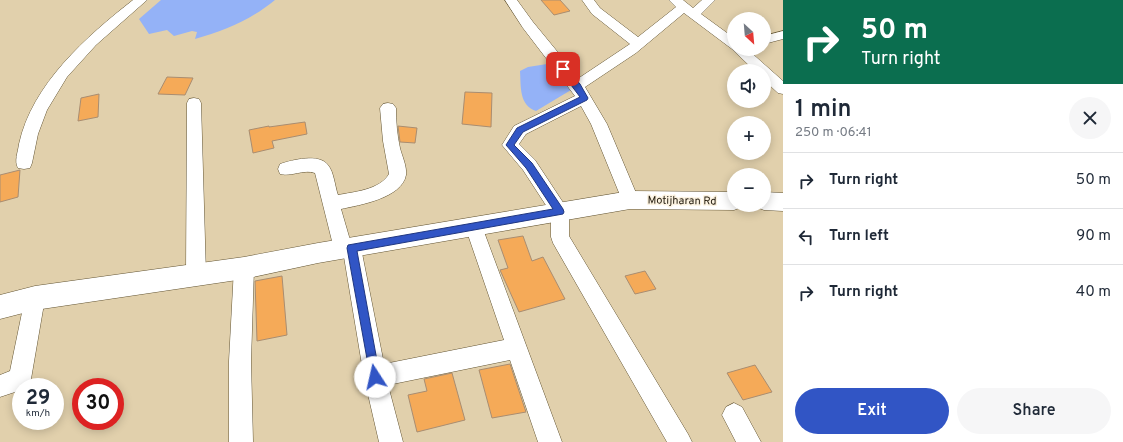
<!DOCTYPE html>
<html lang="en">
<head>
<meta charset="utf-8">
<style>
	body { margin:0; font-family:Overpass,sans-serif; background:#f6f6f7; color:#1f2937; height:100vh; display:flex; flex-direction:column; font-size:15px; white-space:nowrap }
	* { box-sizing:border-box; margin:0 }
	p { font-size:13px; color:#747a83 }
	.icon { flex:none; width:22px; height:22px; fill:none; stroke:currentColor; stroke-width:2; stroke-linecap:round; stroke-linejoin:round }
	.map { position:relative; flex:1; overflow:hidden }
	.panel { display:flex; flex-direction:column; background:#fff; width:340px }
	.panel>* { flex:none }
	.guide { background:#0b6e4f; color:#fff; overflow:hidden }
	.needle { width:26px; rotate:154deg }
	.buttons { position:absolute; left:727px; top:12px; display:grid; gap:8px }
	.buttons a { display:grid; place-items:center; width:44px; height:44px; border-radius:50%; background:#fff; box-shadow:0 2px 10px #0003; font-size:20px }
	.speed { position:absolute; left:12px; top:378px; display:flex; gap:8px; font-size:20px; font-weight:700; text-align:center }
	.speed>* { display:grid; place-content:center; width:52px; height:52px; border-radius:50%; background:#fff; box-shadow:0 2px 10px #0003; line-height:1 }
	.speed small { font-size:10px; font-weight:400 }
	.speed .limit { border:6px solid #d22; background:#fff; color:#111 }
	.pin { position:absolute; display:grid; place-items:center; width:34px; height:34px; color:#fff; margin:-17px; border-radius:8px; box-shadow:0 2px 6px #0006 }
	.me { position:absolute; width:44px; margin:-22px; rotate:350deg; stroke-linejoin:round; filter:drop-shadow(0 0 3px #0008) }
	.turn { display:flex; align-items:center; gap:14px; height:84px; padding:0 12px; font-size:18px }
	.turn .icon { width:52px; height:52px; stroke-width:2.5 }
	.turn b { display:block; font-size:28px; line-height:34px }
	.round { display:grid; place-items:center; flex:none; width:42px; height:42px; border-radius:21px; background:#f6f6f7 }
	.overview { display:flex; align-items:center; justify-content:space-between; height:68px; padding:0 12px }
	h1 { font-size:24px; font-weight:600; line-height:30px }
	.primary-button { display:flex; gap:8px; margin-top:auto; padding:8px 12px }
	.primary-button a { flex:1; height:46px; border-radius:24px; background:#3155c5; color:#fff; font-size:16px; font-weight:600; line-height:46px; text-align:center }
	.primary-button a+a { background:#f6f6f7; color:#1f2937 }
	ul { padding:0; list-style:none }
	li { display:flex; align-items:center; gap:12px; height:56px; padding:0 12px; border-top:1px solid #e0e1e3 }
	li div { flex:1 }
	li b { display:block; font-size:15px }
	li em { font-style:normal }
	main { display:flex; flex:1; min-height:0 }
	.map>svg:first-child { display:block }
	.water { fill:#94b2f7 }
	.building { fill:#f5aa58; stroke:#a98d71 }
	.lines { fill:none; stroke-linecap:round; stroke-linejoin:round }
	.street-casing { stroke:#635534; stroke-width:1 }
	.secondary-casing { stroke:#635534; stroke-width:1 }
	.street { fill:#fff; fill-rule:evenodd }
	.secondary { fill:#fff; fill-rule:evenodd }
	.route { fill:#3155c5; stroke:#203780 }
	.labels { text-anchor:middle; stroke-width:3; stroke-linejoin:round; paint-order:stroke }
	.street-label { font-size:11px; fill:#20190c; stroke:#fbf2e0 }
</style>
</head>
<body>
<main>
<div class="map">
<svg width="783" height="442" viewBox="0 0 783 442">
	<rect width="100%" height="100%" fill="#e1d0ac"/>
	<path class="water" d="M161 0H275C252 19 225 31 195 39L197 32 192 31 174 36 167 30 149 34 139 19Z
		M547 64 571 90 536 111C519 105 521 87 520 71L528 67Z"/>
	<path class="building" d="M541 0H560L570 11 554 15Z
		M167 77 193 78 185 95 158 94Z
		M465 92 492 93 491 127 462 124Z
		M99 94 98 117 78 121 81 98Z
		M305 122 307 134 272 141 274 148 253 153 249 130 269 126V127Z
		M398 126 417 128 415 143 400 142Z
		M20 170 18 197 0 202V175Z
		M523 236 532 261 543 257 565 299 519 312 500 270 508 268 498 240Z
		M645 271 656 289 635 294 625 276Z
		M282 276 287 335 257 341 255 281Z
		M510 364 526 412 492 418 479 370Z
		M755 365 772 392 743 400 727 373Z
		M452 373 465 420 417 432 408 395 427 391 424 379Z"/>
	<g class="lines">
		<defs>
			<path id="street" d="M133 0H147L96 45 67 77 47 110 38 134 32 163 30 168 24 169 18 168C14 161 18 152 19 144 32 84 87 36 133 0Z
				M505 0H517L533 22 579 78 630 44 592 14 582 0H594L600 8 638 37 676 7 669 0H683L693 8 702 0H715L701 14 734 38V49H747L783 81V94L778 93 764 80V71H755L732 49 684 13 636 53 585 87 607 124 639 200 636 205 630 207 624 205 591 124 581 106 526 134 519 144 535 160 566 207 569 212V236L688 434 692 442H667L553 243 551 237V213L523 170 502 145 514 126 575 96 523 28Z
				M783 31V39L764 44V36Z
				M194 98 199 99 201 103 206 275 203 281 196 284 189 281 186 275 187 103 189 99Z
				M388 103 393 104 396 108C396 121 397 135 400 148 402 156 407 166 406 175 402 198 360 205 341 209L350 240 359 242 361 248 384 364 504 340 465 226 468 221 474 218 480 221 562 442H538L510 360 388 385 403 442H379L364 377 344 257 336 255 334 249 315 173C303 169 292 177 280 174L278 169 280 164C292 160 319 153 328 165 334 172 335 187 338 195 353 192 380 190 389 174L383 141 380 108 383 104Z
				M244 259 251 262 254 268 251 361 253 442H229V361L234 268 237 262Z
				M35 289 42 291 45 298 31 379 28 387H21V390L0 397V375L10 371 25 298 28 291Z
				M734 403 742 407 761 442H736L722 415 726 407Z"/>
			<path id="secondary" d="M630 191 734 192V205H743L742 207 734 210 630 209 318 263 244 279 35 310 0 319V295L35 286 244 257 318 243Z
				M764 192 783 193V211L764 210 756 207 755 205H764Z"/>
		</defs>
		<use href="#street" class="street-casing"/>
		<use href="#secondary" class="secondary-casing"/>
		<use href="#street" class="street"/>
		<use href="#secondary" class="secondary"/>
	</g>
	<path class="route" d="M563 66 565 67 580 84 588 98 587 100 523 132 514 145 532 163 563 209 564 212 563 214 357 251 380 377 379 381 375 382 371 381 347 248 348 245 553 209 526 168 506 145 517 128 580 97 559 69Z"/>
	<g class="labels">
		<g class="street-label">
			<text transform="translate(682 200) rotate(1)" y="4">Motijharan Rd</text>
		</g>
	</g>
</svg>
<div class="buttons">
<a><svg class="needle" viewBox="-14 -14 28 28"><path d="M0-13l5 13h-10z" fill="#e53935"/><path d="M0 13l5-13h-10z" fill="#747a83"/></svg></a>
<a><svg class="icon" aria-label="sound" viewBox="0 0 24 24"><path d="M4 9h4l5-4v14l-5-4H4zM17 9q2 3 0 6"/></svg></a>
<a>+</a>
<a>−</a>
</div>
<div class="speed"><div>29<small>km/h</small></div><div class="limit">30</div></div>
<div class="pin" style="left:563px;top:69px;background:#d93025"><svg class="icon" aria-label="arrive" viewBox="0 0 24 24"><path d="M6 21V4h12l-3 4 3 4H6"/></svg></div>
<svg class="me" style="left:375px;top:377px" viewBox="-20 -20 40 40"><circle r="19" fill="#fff"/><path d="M0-13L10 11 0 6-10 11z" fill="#3155c5"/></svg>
</div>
<section class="panel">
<div class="guide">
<div class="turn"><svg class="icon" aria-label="right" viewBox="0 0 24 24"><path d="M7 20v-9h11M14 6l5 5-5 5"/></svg><div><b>50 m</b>Turn right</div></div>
</div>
<div class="overview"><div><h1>1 min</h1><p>250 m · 06:41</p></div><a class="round"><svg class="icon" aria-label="close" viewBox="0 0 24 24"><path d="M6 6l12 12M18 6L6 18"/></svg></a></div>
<ul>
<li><svg class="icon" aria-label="right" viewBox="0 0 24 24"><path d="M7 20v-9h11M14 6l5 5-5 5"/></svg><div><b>Turn right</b></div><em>50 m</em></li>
<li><svg class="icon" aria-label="left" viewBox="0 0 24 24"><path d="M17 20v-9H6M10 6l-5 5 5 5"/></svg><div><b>Turn left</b></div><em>90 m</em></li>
<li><svg class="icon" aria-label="right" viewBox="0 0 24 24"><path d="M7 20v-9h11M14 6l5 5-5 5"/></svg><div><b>Turn right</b></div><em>40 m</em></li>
</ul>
<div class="primary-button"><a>Exit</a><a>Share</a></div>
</section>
</main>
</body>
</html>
